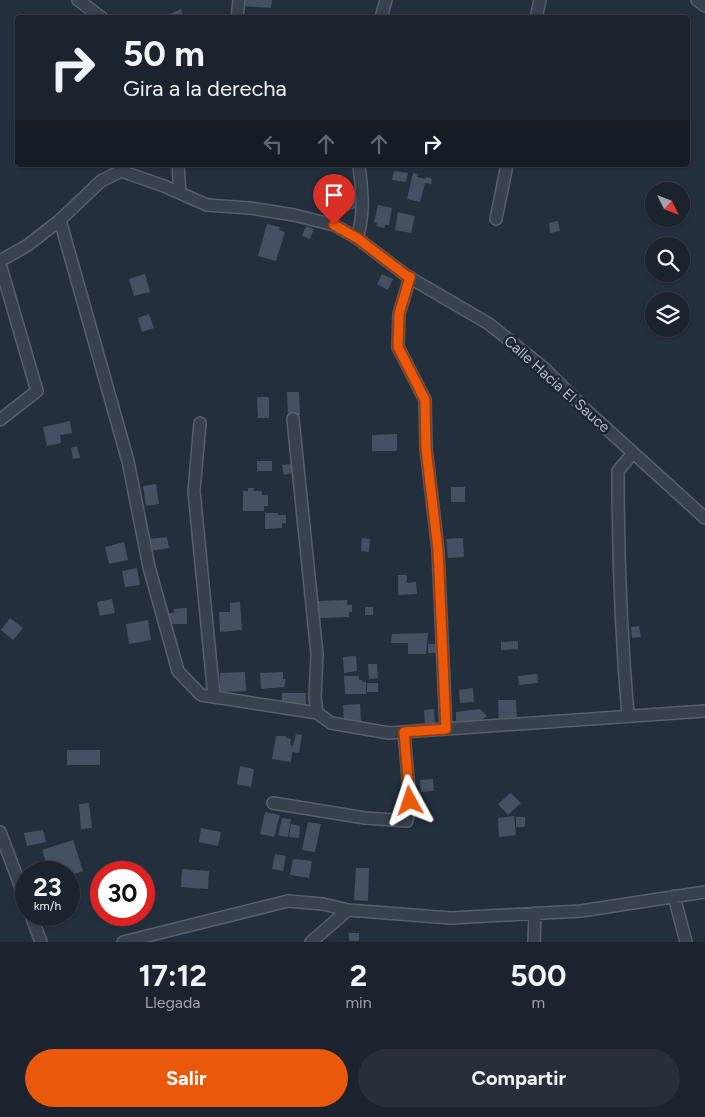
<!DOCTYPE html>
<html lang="es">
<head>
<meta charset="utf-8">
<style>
	body { margin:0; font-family:Figtree,sans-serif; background:#282f3a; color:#f1f3f6; height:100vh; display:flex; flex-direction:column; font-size:19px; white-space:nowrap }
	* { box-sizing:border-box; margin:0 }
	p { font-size:16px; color:#a0a4aa }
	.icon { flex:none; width:28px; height:28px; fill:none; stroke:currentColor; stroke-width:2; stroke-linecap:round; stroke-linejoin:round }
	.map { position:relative; height:942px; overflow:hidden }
	.drawer { display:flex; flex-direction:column; background:#1b232e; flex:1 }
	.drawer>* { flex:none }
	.guide { position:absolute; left:15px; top:15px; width:675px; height:152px; border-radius:5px; box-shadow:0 1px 4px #0004,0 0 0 1px #39404a; background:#1b232e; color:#f1f3f6; overflow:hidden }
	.needle { width:32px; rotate:132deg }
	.fabs { position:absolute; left:645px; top:182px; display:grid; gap:10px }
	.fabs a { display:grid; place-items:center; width:45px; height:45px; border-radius:50%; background:#1b232e; box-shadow:0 1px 4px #0004,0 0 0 1px #39404a; font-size:25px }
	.speed { position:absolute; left:15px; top:861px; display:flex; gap:10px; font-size:25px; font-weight:700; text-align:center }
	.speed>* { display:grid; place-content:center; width:65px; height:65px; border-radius:50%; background:#1b232e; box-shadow:0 1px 4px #0004,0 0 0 1px #39404a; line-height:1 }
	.speed small { font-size:12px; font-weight:400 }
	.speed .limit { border:8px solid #d22; background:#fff; color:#111 }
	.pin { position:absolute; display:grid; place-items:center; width:42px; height:42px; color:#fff; margin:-51px -21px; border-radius:50% 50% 50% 0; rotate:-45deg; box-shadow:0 0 5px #0007 }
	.pin .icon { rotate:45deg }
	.me { position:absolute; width:55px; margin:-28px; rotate:355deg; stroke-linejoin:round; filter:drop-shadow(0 0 4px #0008) }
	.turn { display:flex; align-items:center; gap:18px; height:105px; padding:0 25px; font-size:22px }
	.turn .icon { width:65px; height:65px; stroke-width:2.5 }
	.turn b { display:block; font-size:35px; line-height:42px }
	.lanes { display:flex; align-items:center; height:48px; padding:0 25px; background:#0003; justify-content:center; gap:25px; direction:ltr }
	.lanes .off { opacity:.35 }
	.eta { display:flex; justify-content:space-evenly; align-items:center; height:85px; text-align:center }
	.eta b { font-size:30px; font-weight:700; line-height:35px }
	.button { display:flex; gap:10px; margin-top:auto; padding:10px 25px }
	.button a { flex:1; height:58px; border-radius:30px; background:#ea580c; color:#fff; font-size:20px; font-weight:700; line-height:58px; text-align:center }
	.button a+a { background:#282f3a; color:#f1f3f6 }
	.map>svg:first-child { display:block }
	.building { fill:#455162 }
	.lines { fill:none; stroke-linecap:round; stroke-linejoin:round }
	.minor-casing { stroke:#565f6c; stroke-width:14 }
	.minor { stroke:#38414e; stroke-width:11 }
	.route-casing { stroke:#983908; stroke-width:12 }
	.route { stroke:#ea580c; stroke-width:9 }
	.labels { text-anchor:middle; stroke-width:5; stroke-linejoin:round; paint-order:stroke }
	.street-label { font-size:15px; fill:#b4bcc9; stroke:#1d2633 }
</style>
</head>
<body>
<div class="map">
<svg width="705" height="942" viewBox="0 0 705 942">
	<rect width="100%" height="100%" fill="#242f3e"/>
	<path class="building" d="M243 0H272L271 8 243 6Z
		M181 9 184 18H162Z
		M394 171 408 173 406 182 392 180Z
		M413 173 418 174 417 177 426 179V177L432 179 431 184 425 183 420 202 407 199Z
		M330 192 334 202 327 205 323 195Z
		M355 193 360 206 341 214 336 201Z
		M378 205 392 208 389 225H385L384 228 376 226 377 223 374 222Z
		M398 212 415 216 411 233 395 230Z
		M558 221 560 231 550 233 549 223Z
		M267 224 280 227 279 230 285 232 276 261 258 256Z
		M306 226 314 229 310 239 302 236Z
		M145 274 150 292 134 296 129 279Z
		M382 274 393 279 388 290 377 284Z
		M149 314 154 328 142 332 138 318Z
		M287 392H299L300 415 288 416Z
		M257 397H269V418H258Z
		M70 421 72 433 60 435 61 443 47 446 43 427Z
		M397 434V451H372V435Z
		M77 446 80 458 73 459 71 448Z
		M257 461H272V471H257Z
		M292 464 293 473 284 475 282 465Z
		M156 484 159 504 146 506 143 486Z
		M451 487H465V502H451Z
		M248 488H254V491H262V495H268V506H264V511H243V491H248Z
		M265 513H278V515H286V523H282V528L265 529Z
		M167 537 169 548 151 551 149 539Z
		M362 538 370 539 369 552 361 551Z
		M463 538 464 557 448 558 446 539Z
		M124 542 128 560 109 564 105 547Z
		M137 568 140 585 125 587 122 571Z
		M398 575H407V583L416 582 417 594 398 595Z
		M112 599 115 613 100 616 97 602Z
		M347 600V605H352V612H349V617L319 618 318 601Z
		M240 602 242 630 220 632 219 612H230V603Z
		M365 607H373V615H365Z
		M187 608V624H168L167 613H174V609Z
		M10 618 23 628 13 640 1 630Z
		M148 620 151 640 129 644 126 624Z
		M639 626 641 637 632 638 631 627Z
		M428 633 426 654H408V643H391L392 634Z
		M518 641V649L501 650V642Z
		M428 644H438L440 653H428Z
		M356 656 357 671 344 673 343 657Z
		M368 664H377L378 678 369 679Z
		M245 672 246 691 220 692V673Z
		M283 672V679H286L284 687 261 689 260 673Z
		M537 674 538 683 519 685 518 676Z
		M344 676H359V680H362V682H366V694H345Z
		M367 683H378V692H367Z
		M473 688 474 702 460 703 459 690Z
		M282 693H306V707H282Z
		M498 700H516L517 722 499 723Z
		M360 704 361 721 344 722 343 705Z
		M434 709 435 725 425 726 424 710Z
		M480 709 487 716 479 722 456 724V712Z
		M296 734 302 735 299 753 292 752 291 762 272 759 276 736H286V738L291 739 290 745 293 746Z
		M67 750H100V765H67Z
		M240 766 254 769 251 787 237 784Z
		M433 779 434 791 421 792 420 780Z
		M511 793 521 803 508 815 498 804Z
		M89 803 92 828 81 829 79 804Z
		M265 812 280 815 274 837 260 834Z
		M514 816 516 835 499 837 498 818Z
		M516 817H525V827H516Z
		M282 818 291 819 288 837 278 835Z
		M308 822 321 824 315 852 302 850Z
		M291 824 300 826 299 838 289 837Z
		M201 828 221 832 218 846 199 842Z
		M43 830 46 842 27 846 24 833Z
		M73 840 83 871 69 876V872H49L42 850Z
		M275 854 286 856 283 871 272 869Z
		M293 859 312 861 309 878 290 875Z
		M356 868H369L368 901 354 900Z
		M182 869 209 871 208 889 181 887Z
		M349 933H359V941H349Z"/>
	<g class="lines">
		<defs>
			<path id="minor" d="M78 0 102 18
				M697 0 705 6
				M237 18 239 0
				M381 18 386 0
				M536 18 540 0
				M178 165 180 193
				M496 219 507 165
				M60 220 128 461 149 567 178 671 201 695 317 713
				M357 238C365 214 362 190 359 165
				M0 261 28 245 60 220 101 181 121 171 164 186 207 205 250 208 294 215 334 225 357 238 407 276 489 324 545 369 586 410 705 518
				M0 264 37 391 0 420
				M410 277 399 314 398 347 425 400 426 448 438 550 446 729
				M293 419 317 654 315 698 317 713 331 723 389 733 705 711
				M200 423 194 491 214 697
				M628 716C621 635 618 553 618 471L633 453
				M273 803 365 818 407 821 410 801 404 732
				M0 832 26 901
				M674 896 686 942
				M31 915 41 942
				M123 942 288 901 323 904 348 910 451 918 581 911 705 892
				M311 942 348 910
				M534 942 535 913"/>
		</defs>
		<use href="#minor" class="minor-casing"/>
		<use href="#minor" class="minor"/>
	</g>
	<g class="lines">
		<defs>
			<path id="route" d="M334 225 357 238 407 276 410 277 399 314 398 347 425 400 426 448 438 550 446 729 404 732 410 801"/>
		</defs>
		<use href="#route" class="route-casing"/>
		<use href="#route" class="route"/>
	</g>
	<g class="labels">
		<g class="street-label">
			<text transform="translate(557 384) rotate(42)" y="5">Calle Hacia El Sauce</text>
		</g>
	</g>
</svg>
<div class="fabs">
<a><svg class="needle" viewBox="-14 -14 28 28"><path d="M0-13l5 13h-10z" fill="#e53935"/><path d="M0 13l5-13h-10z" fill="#a0a4aa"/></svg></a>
<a><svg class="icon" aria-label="search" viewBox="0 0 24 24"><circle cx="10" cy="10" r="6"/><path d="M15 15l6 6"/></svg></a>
<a><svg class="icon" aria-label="layers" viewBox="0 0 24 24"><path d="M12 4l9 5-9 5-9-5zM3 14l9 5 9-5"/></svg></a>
</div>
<div class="speed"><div>23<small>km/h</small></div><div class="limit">30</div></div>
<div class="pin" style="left:334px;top:225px;background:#d93025"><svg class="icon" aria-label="arrive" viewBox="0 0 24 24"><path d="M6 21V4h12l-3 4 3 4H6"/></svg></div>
<svg class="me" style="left:410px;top:801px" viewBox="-20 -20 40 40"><path d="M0-17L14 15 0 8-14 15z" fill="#ea580c" stroke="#fff" stroke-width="4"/></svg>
<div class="guide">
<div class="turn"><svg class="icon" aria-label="right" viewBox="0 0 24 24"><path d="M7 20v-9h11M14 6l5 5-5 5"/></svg><div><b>50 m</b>Gira a la derecha</div></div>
<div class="lanes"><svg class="icon off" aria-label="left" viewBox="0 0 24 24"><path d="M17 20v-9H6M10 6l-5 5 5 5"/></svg><svg class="icon off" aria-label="ahead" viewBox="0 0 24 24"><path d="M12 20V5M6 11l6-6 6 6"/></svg><svg class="icon off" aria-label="ahead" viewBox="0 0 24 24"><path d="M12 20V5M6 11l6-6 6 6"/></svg><svg class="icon" aria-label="right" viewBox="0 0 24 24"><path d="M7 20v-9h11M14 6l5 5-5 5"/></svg></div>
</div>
</div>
<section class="drawer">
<div class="eta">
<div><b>17:12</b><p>Llegada</p></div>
<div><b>2</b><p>min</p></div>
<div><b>500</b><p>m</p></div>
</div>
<div class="button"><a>Salir</a><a>Compartir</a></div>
</section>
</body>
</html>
